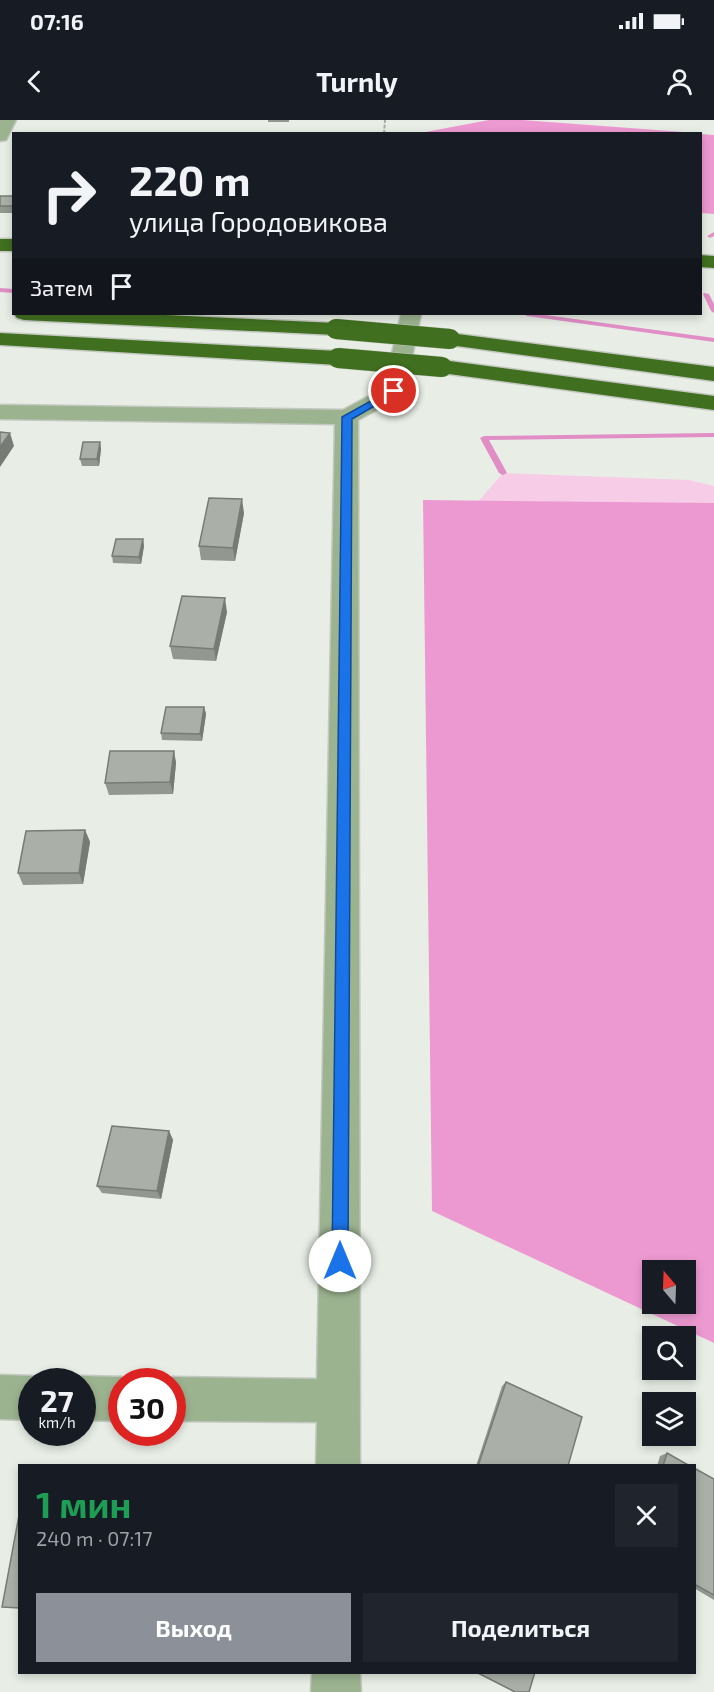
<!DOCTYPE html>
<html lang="ru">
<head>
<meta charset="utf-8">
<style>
	body { margin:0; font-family:"Exo 2",sans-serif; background:#20242c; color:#f1f3f6; height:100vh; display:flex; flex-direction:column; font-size:22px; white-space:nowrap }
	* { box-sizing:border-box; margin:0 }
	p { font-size:20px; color:#9ea1a6 }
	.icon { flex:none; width:33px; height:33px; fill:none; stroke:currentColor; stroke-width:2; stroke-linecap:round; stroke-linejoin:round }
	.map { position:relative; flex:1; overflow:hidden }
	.drawer { position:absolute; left:18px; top:1344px; width:678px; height:210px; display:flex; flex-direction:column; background:#171b24; border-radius:0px; box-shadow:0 3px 9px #0003 }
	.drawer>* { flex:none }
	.top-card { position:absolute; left:12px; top:12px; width:690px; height:183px; border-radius:0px; box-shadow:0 3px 9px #0003; background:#171b24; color:#f1f3f6; overflow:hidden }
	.needle { width:39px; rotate:341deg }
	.fabs { position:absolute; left:642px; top:1140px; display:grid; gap:12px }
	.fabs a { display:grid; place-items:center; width:54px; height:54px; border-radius:0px; background:#171b24; box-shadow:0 3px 9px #0003; font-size:30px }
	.speed { position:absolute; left:18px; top:1248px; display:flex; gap:12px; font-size:30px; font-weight:700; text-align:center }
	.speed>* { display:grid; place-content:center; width:78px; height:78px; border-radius:50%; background:#171b24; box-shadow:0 3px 9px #0003; line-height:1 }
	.speed small { font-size:15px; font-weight:400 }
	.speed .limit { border:9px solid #d22; background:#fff; color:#111 }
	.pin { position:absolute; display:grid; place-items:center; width:51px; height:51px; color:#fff; margin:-26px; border:3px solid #fff; border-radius:50%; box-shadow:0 2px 6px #0007 }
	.me { position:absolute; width:66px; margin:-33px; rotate:0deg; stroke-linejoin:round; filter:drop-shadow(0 0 4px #0008) }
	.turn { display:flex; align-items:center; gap:21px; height:126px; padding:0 18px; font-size:27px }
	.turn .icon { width:78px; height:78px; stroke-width:2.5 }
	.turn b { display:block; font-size:42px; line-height:51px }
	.then { display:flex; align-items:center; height:57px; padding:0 18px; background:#0003; gap:12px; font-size:22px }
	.round { display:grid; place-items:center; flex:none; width:63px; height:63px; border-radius:0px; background:#20242c }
	.summary { display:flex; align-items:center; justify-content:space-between; height:102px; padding:0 18px }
	h1 { font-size:36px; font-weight:700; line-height:45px; color:#1e9e55 }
	.button { display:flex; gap:12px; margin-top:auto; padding:12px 18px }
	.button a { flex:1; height:69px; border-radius:0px; background:#8c9099; color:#fff; font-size:24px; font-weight:700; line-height:69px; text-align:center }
	.button a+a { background:#20242c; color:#f1f3f6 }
	.status { display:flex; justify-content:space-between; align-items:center; height:42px; padding:0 30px; background:#171b24; direction:ltr }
	.status svg { height:16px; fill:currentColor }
	header { display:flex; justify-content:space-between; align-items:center; height:78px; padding:0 18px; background:#171b24; font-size:27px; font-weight:700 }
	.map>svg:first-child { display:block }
	.green { fill:#f7cce7 }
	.forest { fill:#ed99d1; fill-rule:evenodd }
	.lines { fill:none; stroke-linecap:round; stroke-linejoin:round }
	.stream { fill:#e18ec6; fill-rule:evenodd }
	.minor-casing { stroke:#c3c8c0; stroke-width:3 }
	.highway-casing { stroke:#c3c8c0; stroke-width:3 }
	.path { stroke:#a6aba3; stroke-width:2; stroke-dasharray:4 1.5; stroke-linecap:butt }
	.minor { fill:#9cb390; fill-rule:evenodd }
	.highway { fill:#406f1f; fill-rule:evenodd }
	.highway-bridge-casing { stroke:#c3c8c0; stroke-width:21; stroke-linecap:butt }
	.highway-bridge { stroke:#406f1f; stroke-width:20 }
	.wall { fill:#929790 }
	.shaded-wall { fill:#777b76 }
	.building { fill:#aab0a8; stroke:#777b76; stroke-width:1.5 }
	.route { fill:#1a73e8; stroke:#114b97; stroke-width:1.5 }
</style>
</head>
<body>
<div class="status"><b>07:16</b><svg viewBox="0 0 49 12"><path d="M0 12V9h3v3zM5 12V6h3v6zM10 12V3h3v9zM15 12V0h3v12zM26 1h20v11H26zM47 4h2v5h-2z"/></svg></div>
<header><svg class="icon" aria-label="back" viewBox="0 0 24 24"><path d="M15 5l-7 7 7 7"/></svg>Turnly<svg class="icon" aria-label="person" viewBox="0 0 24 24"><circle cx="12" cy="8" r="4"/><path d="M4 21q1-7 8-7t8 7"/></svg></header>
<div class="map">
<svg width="714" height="1572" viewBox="0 0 714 1572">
	<rect width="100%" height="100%" fill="#e8eee5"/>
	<path class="green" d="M503 353 689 360 714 366V500L456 407Z"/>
	<path class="forest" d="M489 0H522L697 13H420Z
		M701 14 714 15V94L701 93Z
		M423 380 714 383V1223L432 1091ZM652 1150H686V1184H652Z"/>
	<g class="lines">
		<path class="stream" d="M714 112V116L710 118 707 116Z
			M0 168 14 169V173L0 172Z
			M704 173 709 174 714 184V193L711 191 703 174Z
			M524 194H538L714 218V222L527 196Z
			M714 313V317L489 320 507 353 503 355 499 353 480 318 484 316Z"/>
		<defs>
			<path id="minor" d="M0 0H16L6 20 0 21Z
				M401 194H421L405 271 402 276 358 300 360 1346H316L317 1302 172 1301V1262H162L172 1257 317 1259 335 304 0 299V285L343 290 384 268Z
				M0 1255 32 1256 44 1262H32V1300L0 1299Z
				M82 1256 122 1257 132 1262H122V1301L82 1300V1262H70Z
				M312 1552H360L361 1572H311Z"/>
			<path id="highway" d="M0 119H14V131H0Z
				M700 135 714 136V148L700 147Z
				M14 194H145L336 203 343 205 347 209 343 213 336 215 24 200 17 198Z
				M0 213 338 231 346 233 349 238 346 243 338 245 0 225Z
				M450 213 714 247V261L442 224 439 219 442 214Z
				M442 240 714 276V290L434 252 431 247 434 242Z"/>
		</defs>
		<use href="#minor" class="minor-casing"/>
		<use href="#highway" class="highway-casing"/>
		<path class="path" d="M384 14 385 0"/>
		<use href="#minor" class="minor"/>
		<use href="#highway" class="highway"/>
		<defs>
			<path id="highway-bridge" d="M336 209 450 219
				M338 238 442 247"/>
		</defs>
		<use href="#highway-bridge" class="highway-bridge-casing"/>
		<use href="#highway-bridge" class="highway-bridge"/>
	</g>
	<path class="wall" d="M268 0H289V2H268Z
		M0 76H14V93H0Z
		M100 322 101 329 99 346H82L80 339Z
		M244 393 235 441 201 440 199 426Z
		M143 419 144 426 141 444 113 443 112 436Z
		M227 492 216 541 173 539 170 526Z
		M204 587 206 594 202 621 162 620 161 613Z
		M174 631 176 643 173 674 109 675 105 663Z
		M85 710 90 722 83 764 23 765 18 753Z
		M169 1011 173 1020 161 1079 102 1073 97 1066Z
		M506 1262 568 1346H476L502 1266Z
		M667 1333 690 1346H657L660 1336Z
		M694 1348 714 1359V1480L694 1468Z"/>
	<path class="shaded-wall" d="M10 313 14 326 0 347V327Z
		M100 322 101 329 99 346 97 339Z
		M242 379 244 393 235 441 233 428Z
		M143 419 144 426 141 444 139 437Z
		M225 478 227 492 216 541 214 529Z
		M204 587 206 594 202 621 200 614Z
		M174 631 176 643 173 674 170 662Z
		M85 710 90 722 83 764 79 753Z
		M169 1011 173 1020 161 1079 157 1071Z"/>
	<path class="building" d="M0 76H14V86H0Z
		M0 312 10 313 0 327Z
		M83 322H100L97 339H80Z
		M209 378 242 379 233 428 199 426Z
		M116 419H143L139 437 112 436Z
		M182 476 225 478 214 529 170 526Z
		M166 587H204L200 614 161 613Z
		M110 631H174L170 662 105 663Z
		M85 710 79 753H18L26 711Z
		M112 1006 169 1011 157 1071 97 1066Z
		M506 1262 582 1297 568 1346H478Z
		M667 1333 690 1346H663Z
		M694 1348 714 1359V1475L694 1464Z
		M20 1390V1488L2 1487Z
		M476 1552H535L529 1572H515Z"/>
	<path class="route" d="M394 268 397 269V273L352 299 348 1141 346 1147 340 1149 334 1147 332 1141 342 297Z"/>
</svg>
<div class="fabs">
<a><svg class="needle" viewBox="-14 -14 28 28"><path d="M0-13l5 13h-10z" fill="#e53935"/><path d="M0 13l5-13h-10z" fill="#9ea1a6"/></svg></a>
<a><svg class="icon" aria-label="search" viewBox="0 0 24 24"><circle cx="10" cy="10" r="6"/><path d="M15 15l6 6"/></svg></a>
<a><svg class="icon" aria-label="layers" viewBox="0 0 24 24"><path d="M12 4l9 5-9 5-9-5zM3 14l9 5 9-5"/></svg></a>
</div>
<div class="speed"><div>27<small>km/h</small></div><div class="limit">30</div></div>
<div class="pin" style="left:394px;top:271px;background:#d93025"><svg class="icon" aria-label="arrive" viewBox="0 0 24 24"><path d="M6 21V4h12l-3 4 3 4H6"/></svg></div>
<svg class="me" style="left:340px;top:1141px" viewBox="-20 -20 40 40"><circle r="19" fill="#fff"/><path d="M0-13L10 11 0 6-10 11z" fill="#1a73e8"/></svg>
<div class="top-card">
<div class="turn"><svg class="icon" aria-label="right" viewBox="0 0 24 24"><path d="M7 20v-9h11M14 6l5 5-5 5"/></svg><div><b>220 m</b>улица Городовикова</div></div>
<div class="then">Затем<svg class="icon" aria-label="arrive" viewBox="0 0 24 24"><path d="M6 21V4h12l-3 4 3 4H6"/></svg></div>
</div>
<section class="drawer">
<div class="summary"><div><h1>1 мин</h1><p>240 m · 07:17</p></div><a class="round"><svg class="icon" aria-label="close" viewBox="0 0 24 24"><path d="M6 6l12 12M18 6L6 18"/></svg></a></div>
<div class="button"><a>Выход</a><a>Поделиться</a></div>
</section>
</div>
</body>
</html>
